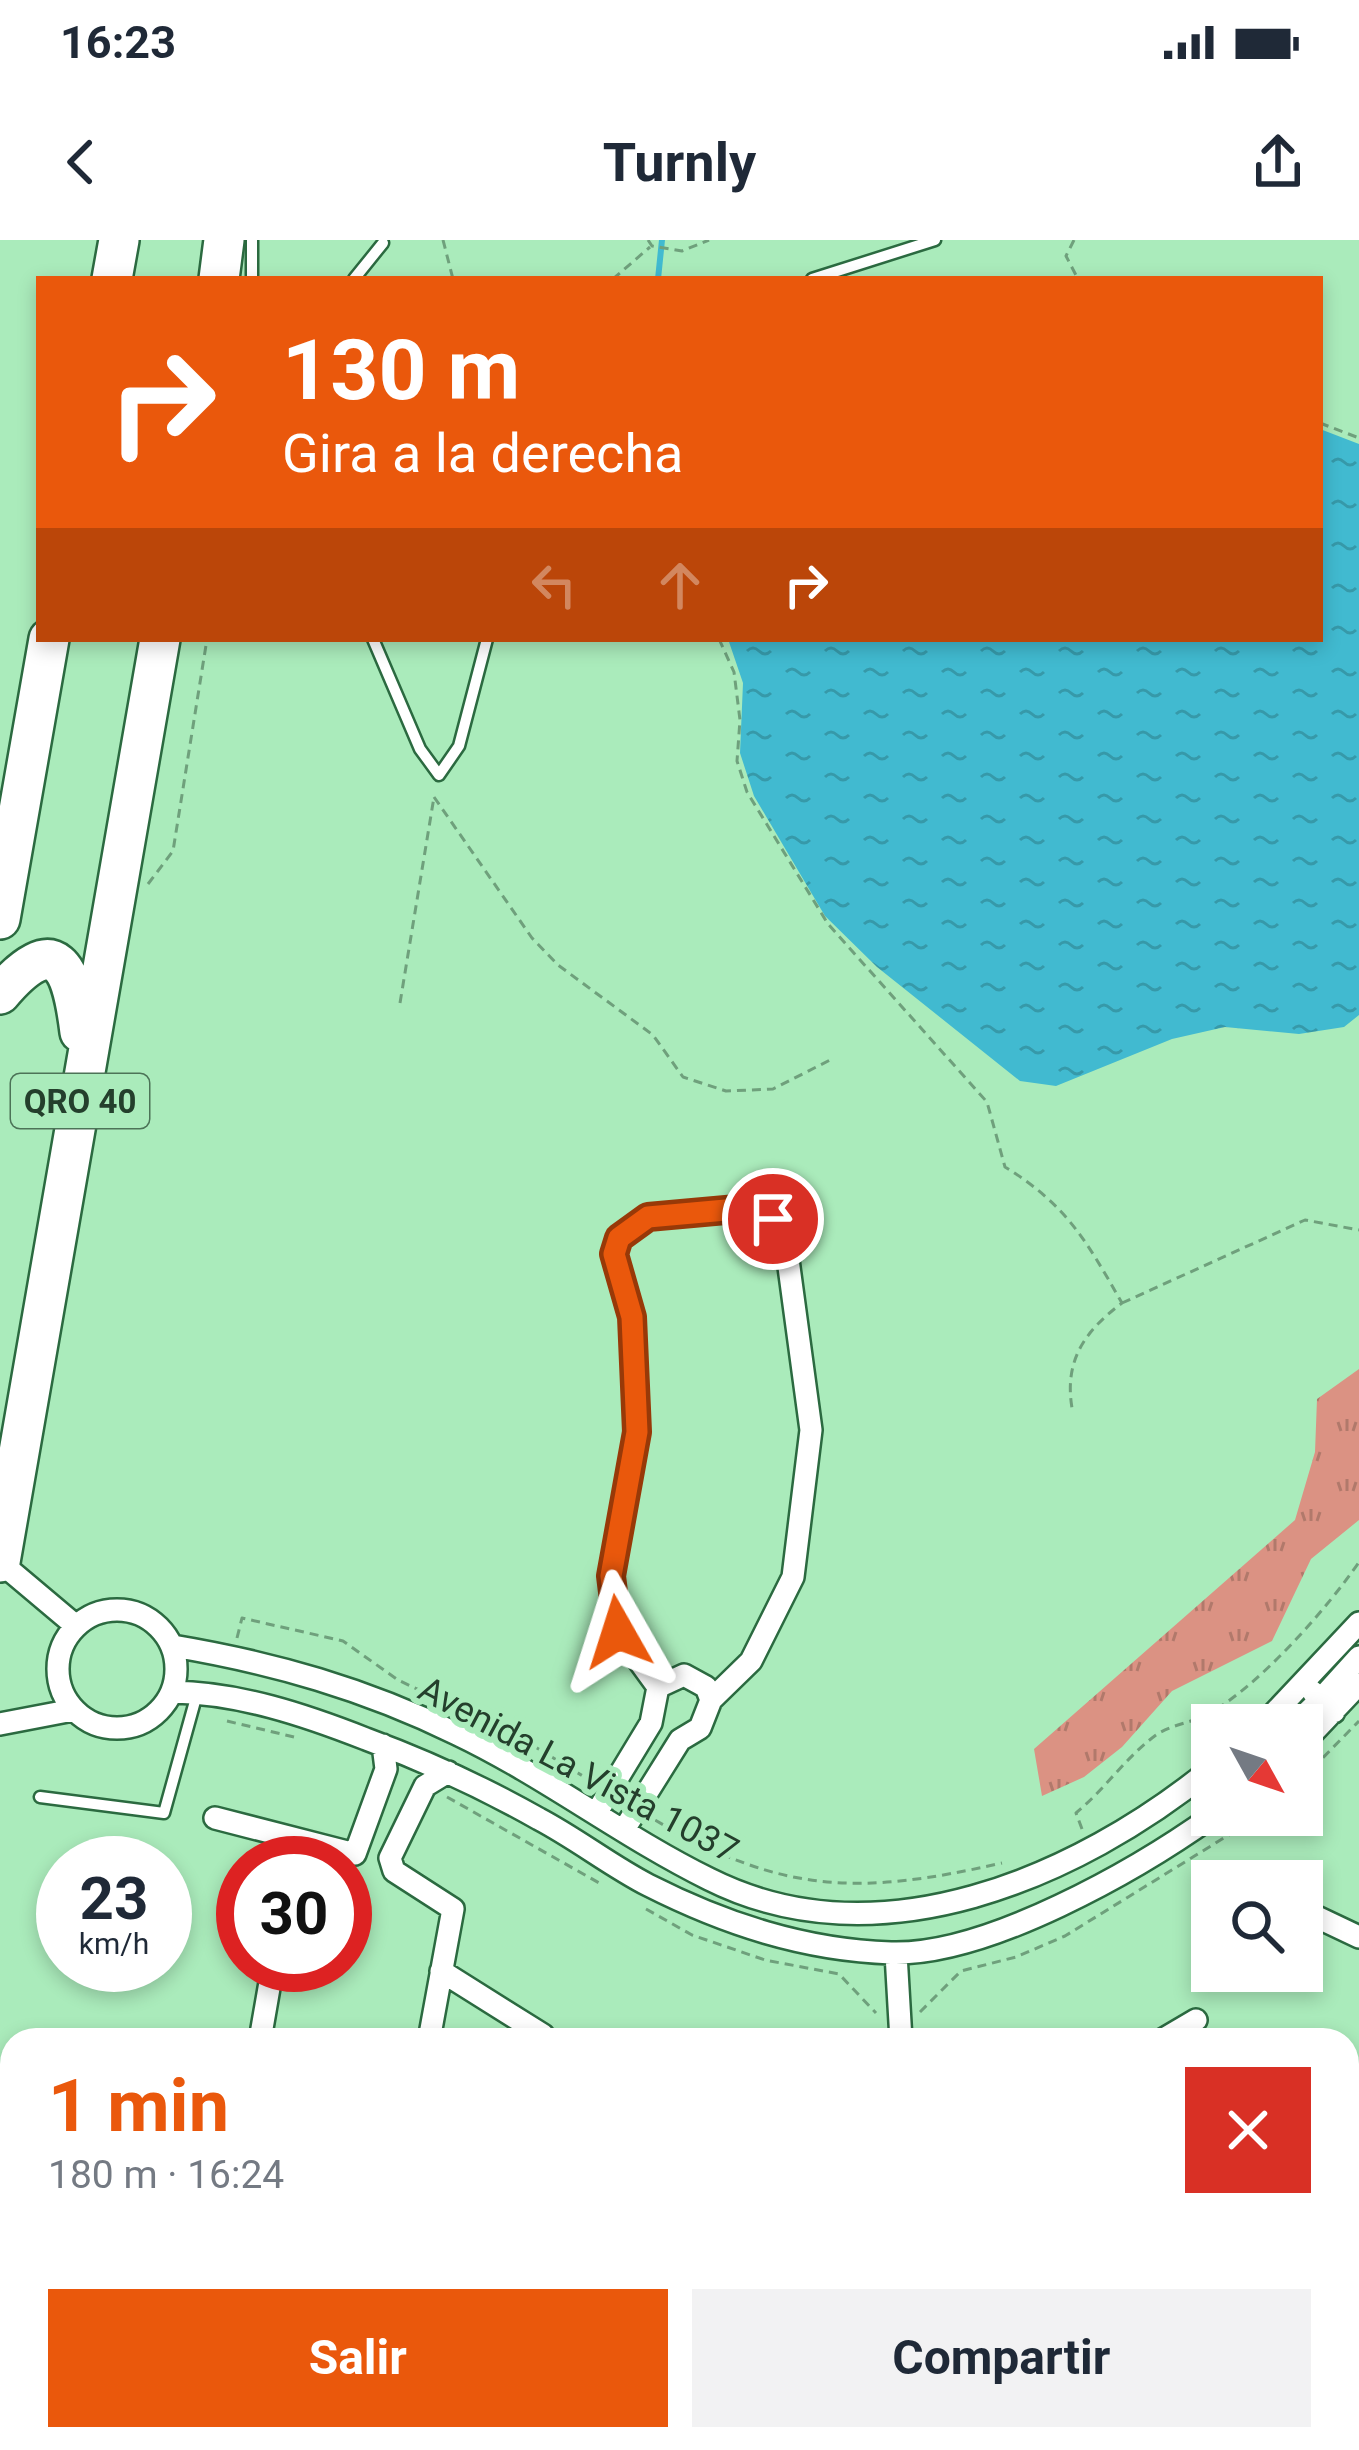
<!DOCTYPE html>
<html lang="es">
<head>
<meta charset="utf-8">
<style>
	body { margin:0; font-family:Roboto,sans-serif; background:#f2f2f3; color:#1f2937; height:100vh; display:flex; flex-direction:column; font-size:45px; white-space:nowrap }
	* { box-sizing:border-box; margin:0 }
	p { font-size:39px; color:#747a83 }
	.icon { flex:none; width:66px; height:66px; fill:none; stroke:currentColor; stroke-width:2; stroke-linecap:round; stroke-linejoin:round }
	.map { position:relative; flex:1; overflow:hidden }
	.panel { position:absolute; left:0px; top:1788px; width:1359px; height:423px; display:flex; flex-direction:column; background:#fff; border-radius:36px 36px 0 0; box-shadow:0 6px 18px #0003 }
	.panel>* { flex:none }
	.banner { position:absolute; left:36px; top:36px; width:1287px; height:366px; border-radius:0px; box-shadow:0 6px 18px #0003; background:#ea580c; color:#fff; overflow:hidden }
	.needle { width:78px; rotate:130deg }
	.buttons { position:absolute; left:1191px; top:1464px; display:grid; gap:24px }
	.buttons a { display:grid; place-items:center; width:132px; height:132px; border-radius:0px; background:#fff; box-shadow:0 6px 18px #0003; font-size:60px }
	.speed { position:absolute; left:36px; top:1596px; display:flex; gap:24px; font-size:60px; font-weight:700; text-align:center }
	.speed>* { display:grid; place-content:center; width:156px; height:156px; border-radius:50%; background:#fff; box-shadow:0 6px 18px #0003; line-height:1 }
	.speed small { font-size:30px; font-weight:400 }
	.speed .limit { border:18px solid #d22; background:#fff; color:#111 }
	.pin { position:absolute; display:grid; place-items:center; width:102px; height:102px; color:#fff; margin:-51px; border:6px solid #fff; border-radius:50%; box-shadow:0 3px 12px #0007 }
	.me { position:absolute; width:132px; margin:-66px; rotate:354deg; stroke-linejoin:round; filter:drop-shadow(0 0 9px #0008) }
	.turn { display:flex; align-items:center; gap:42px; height:252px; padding:0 48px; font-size:54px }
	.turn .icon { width:156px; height:156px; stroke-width:2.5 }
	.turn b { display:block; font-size:84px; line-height:102px }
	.lanes { display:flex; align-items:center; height:114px; padding:0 48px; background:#0003; justify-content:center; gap:60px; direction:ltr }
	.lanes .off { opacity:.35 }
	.round { display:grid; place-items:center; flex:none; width:126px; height:126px; border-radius:0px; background:#f2f2f3 }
	.headline { display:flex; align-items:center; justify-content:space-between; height:204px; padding:0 48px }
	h1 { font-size:72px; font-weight:700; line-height:90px; color:#ea580c }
	.action { display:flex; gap:24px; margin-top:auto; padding:24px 48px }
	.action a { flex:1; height:138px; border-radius:0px; background:#ea580c; color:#fff; font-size:48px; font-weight:700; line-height:138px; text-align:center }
	.action a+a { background:#f2f2f3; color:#1f2937 }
	.status { display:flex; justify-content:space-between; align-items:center; height:84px; padding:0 60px; background:#fff; direction:ltr }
	.status svg { height:33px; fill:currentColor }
	header { display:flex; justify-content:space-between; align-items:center; height:156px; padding:0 48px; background:#fff; font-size:54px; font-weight:700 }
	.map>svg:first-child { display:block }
	.park { fill:url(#park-tufts) }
	.water { fill:url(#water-ripples) }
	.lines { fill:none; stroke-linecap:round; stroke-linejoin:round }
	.stream { stroke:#41bad0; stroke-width:6 }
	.lane-casing { stroke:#2b6a40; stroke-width:15 }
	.street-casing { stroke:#2b6a40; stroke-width:26 }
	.highway-casing { stroke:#2b6a40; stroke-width:44 }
	.path { stroke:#6fa07c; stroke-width:3; stroke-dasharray:9 6; stroke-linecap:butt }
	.lane { stroke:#fff; stroke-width:10 }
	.street { stroke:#fff; stroke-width:21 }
	.highway { stroke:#fff; stroke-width:39 }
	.route-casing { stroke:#983908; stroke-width:30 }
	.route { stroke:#ea580c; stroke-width:21 }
	.labels { text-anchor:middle; stroke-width:12; stroke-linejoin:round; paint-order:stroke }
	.shield { fill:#aaebbb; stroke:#4c7357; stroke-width:3 }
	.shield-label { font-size:33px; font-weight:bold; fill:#243f2c }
	.street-label { font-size:36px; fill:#243f2c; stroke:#aaebbb }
</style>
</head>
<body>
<div class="status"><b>16:23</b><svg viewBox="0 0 49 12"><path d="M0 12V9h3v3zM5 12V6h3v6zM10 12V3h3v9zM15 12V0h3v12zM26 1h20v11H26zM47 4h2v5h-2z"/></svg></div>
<header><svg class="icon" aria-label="back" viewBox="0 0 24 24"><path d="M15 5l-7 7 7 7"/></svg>Turnly<svg class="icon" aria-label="share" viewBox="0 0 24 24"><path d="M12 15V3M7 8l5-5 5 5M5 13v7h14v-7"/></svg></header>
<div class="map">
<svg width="1359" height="2210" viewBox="0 0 1359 2210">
	<defs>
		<pattern id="park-tufts" width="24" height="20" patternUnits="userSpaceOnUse" patternTransform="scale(3)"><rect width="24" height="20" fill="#db9283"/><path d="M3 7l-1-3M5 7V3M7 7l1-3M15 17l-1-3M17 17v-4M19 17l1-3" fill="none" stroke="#b1796b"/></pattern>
		<pattern id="water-ripples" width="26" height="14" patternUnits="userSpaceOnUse" patternTransform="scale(3)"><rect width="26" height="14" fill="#41bad0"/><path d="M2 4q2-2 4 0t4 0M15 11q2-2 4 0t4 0" fill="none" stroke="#3699a9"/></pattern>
	</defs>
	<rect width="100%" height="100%" fill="#aaebbb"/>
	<path class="park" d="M1359 1129V1280L1311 1319 1272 1401 1172 1451 1122 1507 1084 1537 1042 1556 1034 1509 1295 1280 1315 1212 1317 1159Z"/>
	<path class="water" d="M1320 189 1359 204V775L1344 787 1299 794 1225 787 1172 799 1056 846 1020 841 877 727 825 676 754 556 740 513 743 443 728 399H1320Z"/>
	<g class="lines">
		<path class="stream" d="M658 39 662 0"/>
		<defs>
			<path id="lane" d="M252 39V0
				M354 39 383 3
				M812 39 935 0
				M373 399 420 509 439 535 459 506 487 399
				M40 1557 164 1573 197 1454
				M1347 2097 1359 2083
				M1248 2210 1258 2199"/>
			<path id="street" d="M0 1322 76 1386
				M58 1429a59 59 0 1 1 118 0a59 59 0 1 1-118 0Z
				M173 1406C274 1423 365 1449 457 1494 545 1536 622 1596 709 1639 878 1724 1077 1638 1212 1528
				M173 1452C239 1453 305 1475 366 1499 426 1521 484 1548 539 1579 577 1599 611 1626 648 1645 725 1684 804 1710 891 1713 987 1716 1137 1630 1214 1575
				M1334 1472 1320 1460 1359 1417
				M0 1484 73 1470
				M1263 1485 1359 1383
				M1294 1485 1320 1460 1313 1452
				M1302 1504 1359 1444
				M597 1572 651 1483 658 1447 684 1435 706 1447 711 1460
				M215 1578 355 1614 386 1529 383 1505
				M625 1588 680 1500 700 1488 711 1460 751 1421 793 1337 811 1190 784 990 774 978 748 968 648 977 619 998 614 1014 631 1077 637 1193 611 1336 615 1377 618 1392 658 1447
				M292 1623 296 1599
				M1302 1670 1359 1697
				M896 1714 901 1800
				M441 1731 543 1795
				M260 1800 273 1725
				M429 1800 453 1669 394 1631 390 1618 425 1546 448 1532
				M1162 1800 1196 1780
				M1347 1954 1359 1941
				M1013 2199 1029 2210
				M851 2210 859 2199
				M1120 2210 1130 2199"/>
			<path id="highway" d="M112 39 119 0
				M219 39 224 0
				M0 679 49 399
				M0 754C57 687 72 728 80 792
				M0 1322 160 399"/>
		</defs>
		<use href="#lane" class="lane-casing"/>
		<use href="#street" class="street-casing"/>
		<use href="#highway" class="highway-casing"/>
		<path class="path" d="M443 0 453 39
			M648 0 652 6 682 11 709 0
			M1074 0 1066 16 1078 39
			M613 39 650 7
			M1320 183 1359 198
			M719 399 734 432 740 480 737 521 747 552 828 684 987 862 1005 927C1067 965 1087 1002 1122 1063 1085 1091 1064 1120 1072 1168
			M434 557 532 698 558 725 653 795 683 837 726 851 773 849 832 819
			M148 644 173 611 207 399
			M400 763 434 557
			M1122 1063 1305 980 1359 990
			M237 1398 242 1378 343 1401 398 1440 519 1497 591 1541
			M227 1481 294 1497
			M1302 1539 1359 1481
			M447 1557 601 1644
			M655 1580C784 1655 861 1655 1002 1623
			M1082 1589 1076 1573C1105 1549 1126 1517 1156 1495 1172 1484 1192 1483 1208 1474 1258 1447 1327 1369 1359 1322
			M646 1669 692 1695 765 1720 839 1734 876 1773
			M920 1772 961 1731 1016 1717 1065 1696 1261 1575"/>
		<use href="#lane" class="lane"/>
		<use href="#street" class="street"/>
		<use href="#highway" class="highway"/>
	</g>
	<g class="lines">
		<defs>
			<path id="route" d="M618 1392 611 1336 637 1192 632 1077 614 1014 619 998 648 977 748 968 773 979"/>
		</defs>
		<use href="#route" class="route-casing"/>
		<use href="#route" class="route"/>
	</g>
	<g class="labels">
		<rect class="shield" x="11" y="834" width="138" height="54" rx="9"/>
		<g class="shield-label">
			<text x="80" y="873">QRO 40</text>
		</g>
		<g class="street-label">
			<text transform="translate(579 1529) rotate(28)" y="13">Avenida La Vista 1037</text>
		</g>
	</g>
</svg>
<div class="buttons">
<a><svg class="needle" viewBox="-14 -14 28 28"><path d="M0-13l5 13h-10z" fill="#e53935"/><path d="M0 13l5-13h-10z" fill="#747a83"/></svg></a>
<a><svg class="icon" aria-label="search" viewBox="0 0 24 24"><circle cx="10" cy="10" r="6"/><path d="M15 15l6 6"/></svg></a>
</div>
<div class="speed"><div>23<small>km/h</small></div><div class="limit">30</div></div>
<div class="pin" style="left:773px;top:979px;background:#d93025"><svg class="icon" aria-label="arrive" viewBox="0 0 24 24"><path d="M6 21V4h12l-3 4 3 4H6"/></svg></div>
<svg class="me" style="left:618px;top:1392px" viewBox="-20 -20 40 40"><path d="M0-17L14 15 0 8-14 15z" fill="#ea580c" stroke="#fff" stroke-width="4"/></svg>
<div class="banner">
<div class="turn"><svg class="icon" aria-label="right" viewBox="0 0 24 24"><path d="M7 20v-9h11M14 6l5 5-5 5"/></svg><div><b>130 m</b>Gira a la derecha</div></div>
<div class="lanes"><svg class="icon off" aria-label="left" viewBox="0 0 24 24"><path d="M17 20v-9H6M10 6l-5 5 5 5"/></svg><svg class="icon off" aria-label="ahead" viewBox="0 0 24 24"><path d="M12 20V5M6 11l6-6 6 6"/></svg><svg class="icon" aria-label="right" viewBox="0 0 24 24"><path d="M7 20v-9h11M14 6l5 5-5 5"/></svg></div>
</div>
<section class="panel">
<div class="headline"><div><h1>1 min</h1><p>180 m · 16:24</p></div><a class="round" style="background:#d93025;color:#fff"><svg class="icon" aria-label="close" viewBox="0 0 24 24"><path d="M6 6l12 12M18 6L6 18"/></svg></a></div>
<div class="action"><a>Salir</a><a>Compartir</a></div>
</section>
</div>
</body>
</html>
